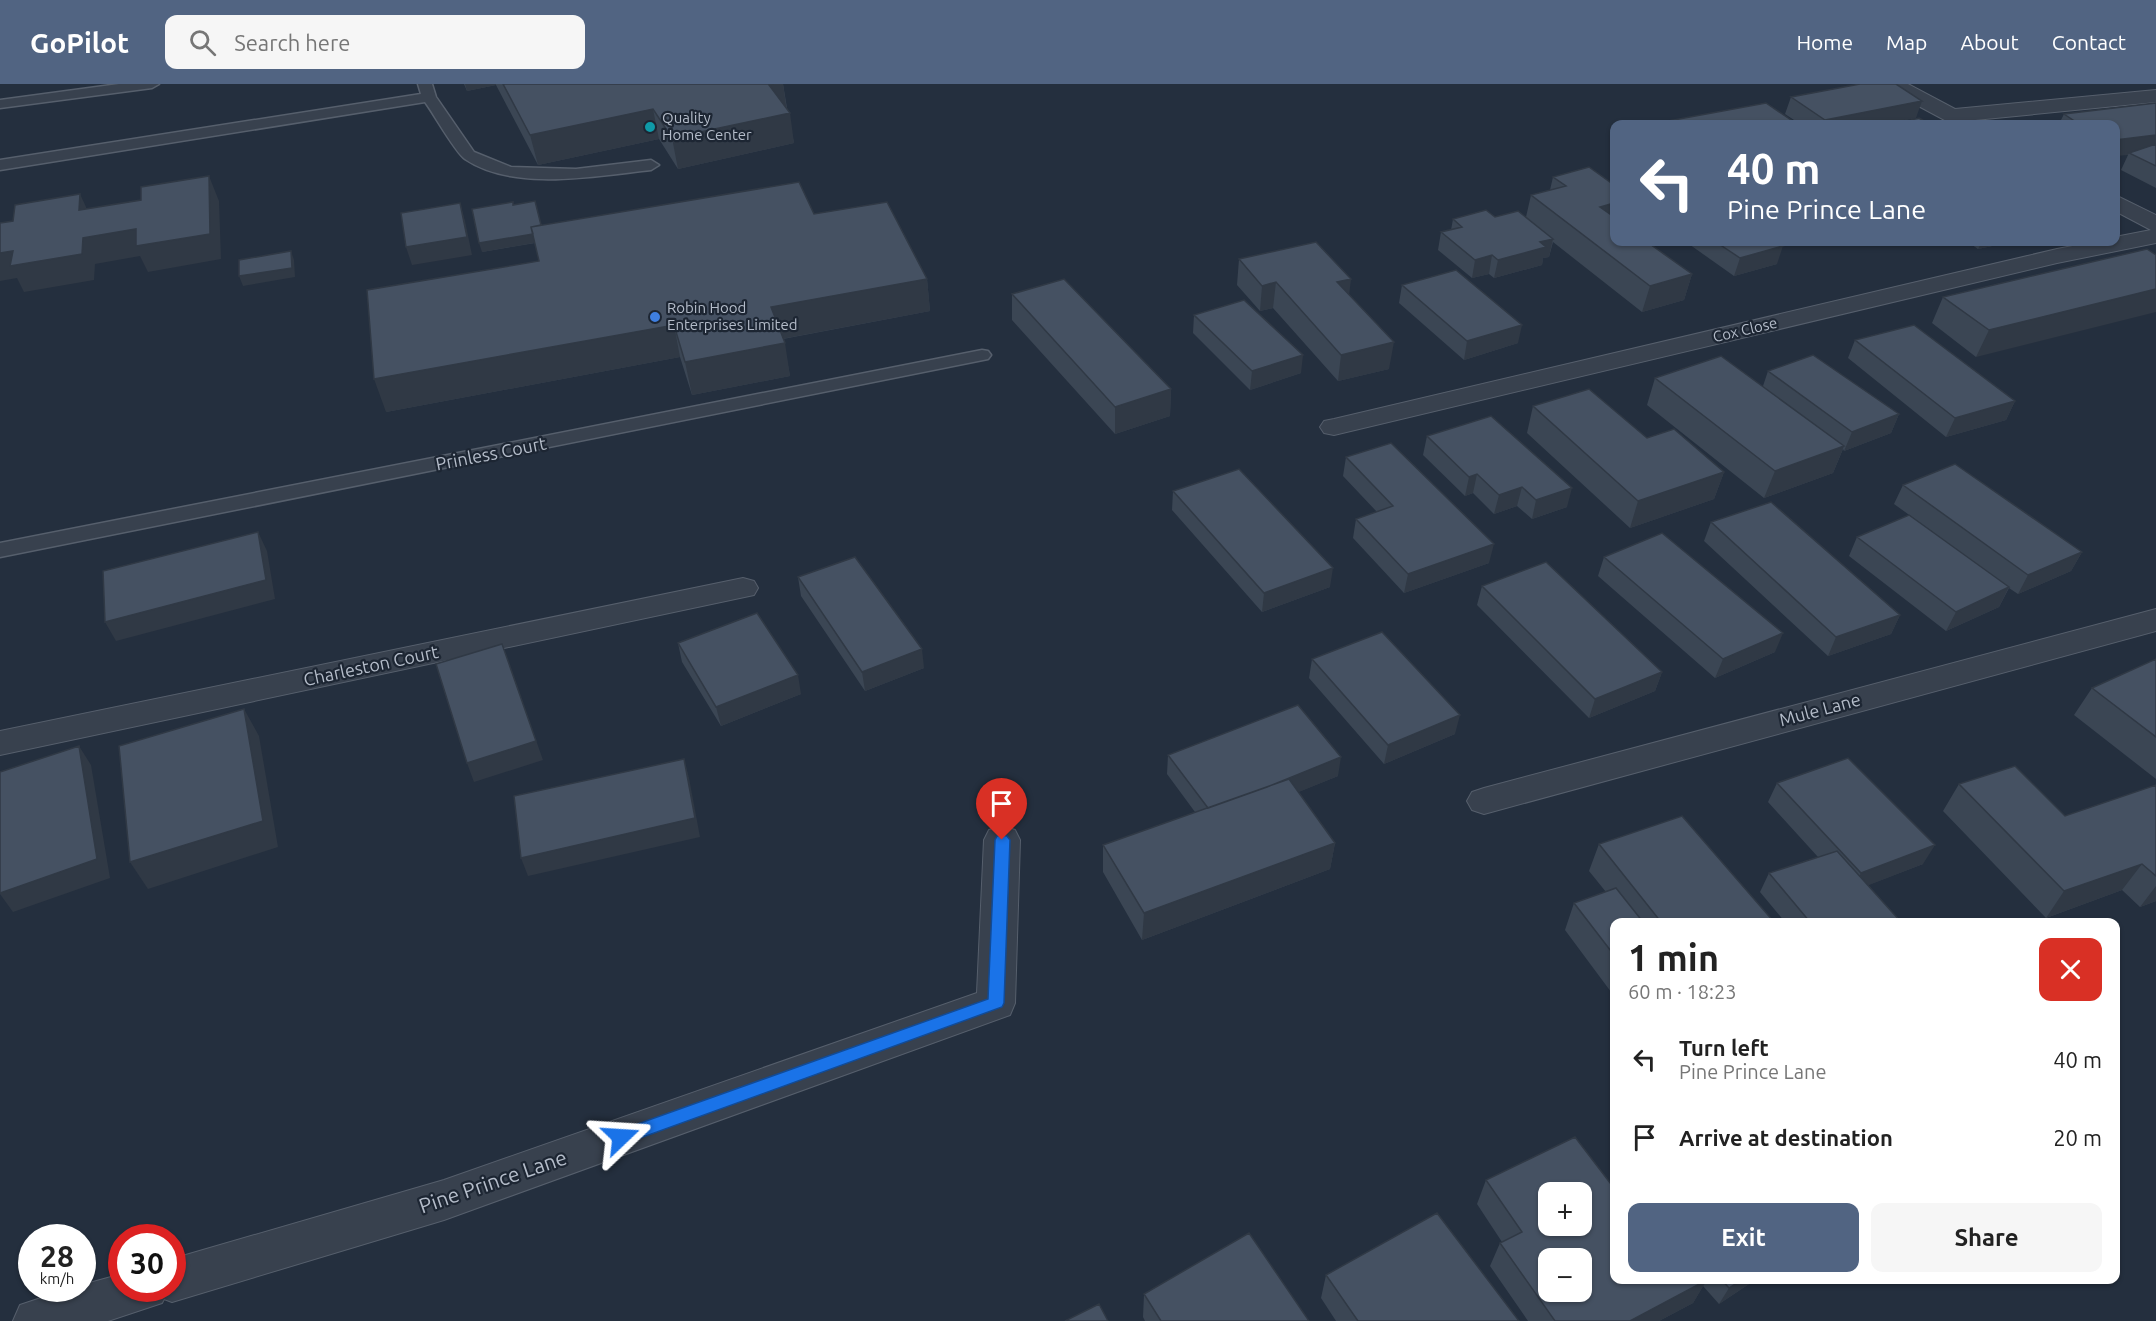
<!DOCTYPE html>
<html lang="en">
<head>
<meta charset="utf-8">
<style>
	body { margin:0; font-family:Ubuntu,sans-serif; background:#f6f6f6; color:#222; height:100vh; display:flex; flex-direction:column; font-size:22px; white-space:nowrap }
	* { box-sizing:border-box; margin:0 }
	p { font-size:20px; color:#767676 }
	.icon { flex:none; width:33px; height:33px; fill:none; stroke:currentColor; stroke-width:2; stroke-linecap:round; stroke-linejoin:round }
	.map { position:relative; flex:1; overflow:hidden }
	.panel { position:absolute; left:1610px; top:834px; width:510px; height:366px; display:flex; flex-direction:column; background:#fff; border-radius:12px; box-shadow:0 2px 4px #0004 }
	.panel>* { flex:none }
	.guide { position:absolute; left:1610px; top:36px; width:510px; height:126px; border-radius:12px; box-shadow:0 2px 4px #0004; background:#516482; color:#fff; overflow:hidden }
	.controls { position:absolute; left:1538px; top:1098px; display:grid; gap:12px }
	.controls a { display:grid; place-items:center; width:54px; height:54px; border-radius:12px; background:#fff; box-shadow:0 2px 4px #0004; font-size:30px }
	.speed { position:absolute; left:18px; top:1140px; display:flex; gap:12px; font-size:30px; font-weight:700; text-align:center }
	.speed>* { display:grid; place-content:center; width:78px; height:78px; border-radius:50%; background:#fff; box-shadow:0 2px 4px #0004; line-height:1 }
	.speed small { font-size:15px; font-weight:400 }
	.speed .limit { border:9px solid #d22; background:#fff; color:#111 }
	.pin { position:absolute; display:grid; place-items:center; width:51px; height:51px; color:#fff; margin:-62px -26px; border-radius:50% 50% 50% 0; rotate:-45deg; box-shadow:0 0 6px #0007 }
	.pin .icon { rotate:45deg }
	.me { position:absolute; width:66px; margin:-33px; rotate:70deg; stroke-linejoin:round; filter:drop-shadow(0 0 4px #0008) }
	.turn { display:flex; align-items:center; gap:21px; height:126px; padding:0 18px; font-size:27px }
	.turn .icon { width:78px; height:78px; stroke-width:2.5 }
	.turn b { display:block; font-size:42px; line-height:51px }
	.round { display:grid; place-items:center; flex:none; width:63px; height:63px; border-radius:12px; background:#f6f6f6 }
	.head { display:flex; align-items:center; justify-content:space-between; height:102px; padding:0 18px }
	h1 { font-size:36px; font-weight:700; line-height:45px }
	.cta { display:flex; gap:12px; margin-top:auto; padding:12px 18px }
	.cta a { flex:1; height:69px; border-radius:12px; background:#516482; color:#fff; font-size:24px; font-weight:700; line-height:69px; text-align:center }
	.cta a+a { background:#f6f6f6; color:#222 }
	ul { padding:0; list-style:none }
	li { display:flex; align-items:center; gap:18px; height:78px; padding:0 18px }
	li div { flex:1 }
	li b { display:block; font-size:22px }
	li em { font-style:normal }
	header { display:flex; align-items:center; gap:36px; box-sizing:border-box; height:84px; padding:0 30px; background:#516482; color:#fff }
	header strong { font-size:28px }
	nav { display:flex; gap:33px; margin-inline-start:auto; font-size:21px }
	.search { width:420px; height:54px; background:#f6f6f6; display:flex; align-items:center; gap:15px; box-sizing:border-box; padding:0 21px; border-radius:12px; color:#767676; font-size:22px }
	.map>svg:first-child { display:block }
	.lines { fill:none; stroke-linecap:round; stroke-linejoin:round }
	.lane-casing { stroke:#565f6c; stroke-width:3 }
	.street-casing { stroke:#565f6c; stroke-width:2 }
	.lane { fill:#38414e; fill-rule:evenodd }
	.street { fill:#38414e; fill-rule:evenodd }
	.wall { fill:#3b4654 }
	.shaded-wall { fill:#303945 }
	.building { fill:#455162; stroke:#303945; stroke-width:1.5; fill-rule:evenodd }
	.route { fill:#1a73e8; stroke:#114b97; stroke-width:1.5 }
	.culture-dot { fill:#0f9aa8; stroke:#1d2633; stroke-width:2 }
	.shop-dot { fill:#3f7fe0; stroke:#1d2633; stroke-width:2 }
	.labels { text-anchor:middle; stroke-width:4.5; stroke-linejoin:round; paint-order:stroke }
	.far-poi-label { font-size:15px; fill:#b4bcc9; stroke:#1d2633; text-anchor:start }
	.far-street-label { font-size:15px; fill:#b4bcc9; stroke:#1d2633 }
	.street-label { font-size:18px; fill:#b4bcc9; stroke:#1d2633 }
	.near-street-label { font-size:21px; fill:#b4bcc9; stroke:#1d2633 }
</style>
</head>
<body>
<header>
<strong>GoPilot</strong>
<div class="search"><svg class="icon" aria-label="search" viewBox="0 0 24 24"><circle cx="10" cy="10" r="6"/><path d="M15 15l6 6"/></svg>Search here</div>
<nav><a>Home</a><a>Map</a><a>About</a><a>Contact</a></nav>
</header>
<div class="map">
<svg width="2156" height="1237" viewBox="0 0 2156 1237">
	<rect width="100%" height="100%" fill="#242f3e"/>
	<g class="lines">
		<defs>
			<path id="lane" d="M119 0H159L152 4 0 24V16Z
				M418 0H432L436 13 474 68 511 83 576 85 651 76 659 81 651 86C596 92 514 108 465 75 455 68 434 30 425 18L0 86V76L421 10Z
				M982 266 988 267 991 271 988 275 0 473V459Z"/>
			<path id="street" d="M1882 0H1908L1955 25 2156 6V18L1975 36 1978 40H1952L1885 4Z
				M2115 111 2156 131V159L2057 179 1334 351 1324 349 1320 343 1324 337 1334 335 2057 165 2093 158H2115V153L2151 146 2115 127Z
				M743 494 754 497 758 504 754 511 0 671V647Z
				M2156 525V547L1484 730 1472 726 1467 717 1472 708 1484 704Z
				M1002 742 1015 746 1020 756 1015 919 1010 931 444 1136 172 1218 164 1215 162 1219 108 1237H13L20 1221 71 1204H82V1201L122 1190V1204H172V1175L444 1096 977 909 984 756 989 746Z"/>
		</defs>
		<use href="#lane" class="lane-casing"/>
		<use href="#street" class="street-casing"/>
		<use href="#lane" class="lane"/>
		<use href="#street" class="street"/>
	</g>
	<path class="wall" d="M464 0H783L787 24 794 59 678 85 659 55 538 81 496 1 467 7Z
		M1791 13 1916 34 1882 40H1800L1785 30Z
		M2156 19V104L2121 86 2128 71 2115 40H2059L2064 30Z
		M1589 83 1614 158 1692 190 1684 216 1642 228 1553 158 1549 173 1543 174 1542 181 1494 194 1489 190 1472 194 1438 166 1441 148 1451 146 1453 135 1526 133 1531 111 1550 106 1553 93Z
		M514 121 541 141 814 130 927 195 930 227 783 255 790 292 692 311 680 273 386 328 539 177 535 159 482 168Z
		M1686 158H1777V180L1734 192Z
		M1968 158H2011L1978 165Z
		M2147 165 1976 273 1932 239 1943 213Z
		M1239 175 1349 211 1389 285 1338 297 1273 224 1260 227 1237 201Z
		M1402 201 1518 259 1464 276 1399 219Z
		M1012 210 1171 305 1170 332 1115 350 1012 236Z
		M1194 231 1301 289 1250 306 1193 249Z
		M1855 256 2015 317 2006 336 1946 353 1848 274Z
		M1768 287 1899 330 1891 349 1844 367 1843 365 1833 389 1764 414 1647 321 1655 294 1763 302Z
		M1533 322 1724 388 1714 415 1630 444 1527 349Z
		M1427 352 1567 423 1532 435 1517 422 1494 430 1473 409 1465 412 1423 371Z
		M1346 373 1489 479 1404 509 1353 454 1356 435 1377 428 1343 392Z
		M1903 401 2082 468 2071 487 2018 510 2009 504 1999 523 1946 547 1849 472 1857 453 1933 448 1894 420Z
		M1173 407 1330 503 1262 528 1172 426Z
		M1711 438 1900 531 1891 550 1828 572 1704 457Z
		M1604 473 1775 568 1715 594 1598 492Z
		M798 493 924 584 865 607 801 512Z
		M1482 502 1662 588 1655 607 1589 634 1477 521Z
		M678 559 801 610 721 642 682 578Z
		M1312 575 1455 650 1384 680 1309 594Z
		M2156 575V695L2074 631 2092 604Z
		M1168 671 1338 692 1298 708 1335 759 1330 785 1142 856 1103 788V761L1195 728 1167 690Z
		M1777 699 1923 780 1868 801 1901 838H1785L1760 808 1769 789 1818 773 1768 718Z
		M1959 700 2065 732 2156 701V817L2140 823 2122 806 2046 834 1943 727Z
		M1599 760 1774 838H1614V912L1565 846 1574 819 1606 808 1589 787Z
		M1486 1096 1614 1196H1755L1719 1220 1703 1202 1693 1219 1659 1237H1528L1490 1182 1500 1159 1502 1158 1477 1120Z
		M1326 1191 1519 1237H1336L1321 1214Z
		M1144 1210 1309 1237H1145L1143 1233Z"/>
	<path class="shaded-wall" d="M465 0H496V1L467 7Z
		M773 0H783L787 28 769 1Z
		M1922 17 1916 34 1882 40H1823L1825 36Z
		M653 25 659 55 538 81 530 51Z
		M790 29 794 59 678 85 672 54Z
		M2156 51V67L2129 69 2128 71 2115 72V56Z
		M209 92 219 117 221 175 148 188 140 172 95 180 94 196 24 208 17 194 0 197V169L83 154Z
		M80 110 92 136 79 126Z
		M460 119 465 137 472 171 412 181 406 163Z
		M1614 119V142L1600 123Z
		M543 148 545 157 482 168 479 159Z
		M1553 155 1549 173 1543 174 1542 181 1494 194 1498 176 1540 158Z
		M1982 158H2011L1978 165Z
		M1783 162 1777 180 1734 192 1740 174Z
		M291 167 294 176 295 193 243 202 239 192Z
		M1492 171 1489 190 1472 194 1475 176Z
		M1692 190 1684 216 1642 228 1650 202Z
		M927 195 930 227 776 256 771 223Z
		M1351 195 1348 221 1337 198Z
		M1276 198 1273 224 1260 227 1262 202Z
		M2156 205V228L1976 273 1989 246Z
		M674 241 680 273 386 328 374 295Z
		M1522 241 1518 259 1464 276 1467 257Z
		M1394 258 1389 285 1338 297 1341 271Z
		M785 259 790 292 692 311 685 278Z
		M1303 271 1301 289 1250 306 1252 287Z
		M1171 305 1170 332 1115 350V323Z
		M2015 317 2006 336 1946 353 1955 334Z
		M1899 330 1891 349 1844 367 1852 348Z
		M1844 362 1833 389 1764 414 1775 387Z
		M1724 388 1714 415 1630 444 1638 417Z
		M1477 390 1473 409 1465 412 1469 393Z
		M1522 403 1517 422 1494 430 1499 411Z
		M1572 404 1567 423 1532 435 1536 416Z
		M258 448 267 467 275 515 116 557 105 538Z
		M1494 460 1489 479 1404 509 1408 490Z
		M2082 468 2071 487 2018 510 2028 491Z
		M1333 484 1330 503 1262 528 1264 509Z
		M2009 503 1999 523 1946 547 1956 528Z
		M1900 531 1891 550 1828 572 1836 553Z
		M1783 549 1775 568 1715 594 1723 575Z
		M502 560 543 676 474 698 467 679Z
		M922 565 924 584 865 607 862 588Z
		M1662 588 1655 607 1589 634 1595 615Z
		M798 591 801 610 721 642 716 623Z
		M244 625 259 652 278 763 148 805 130 778Z
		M1460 631 1455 650 1384 680 1388 661Z
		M79 662 91 681 110 794 13 828 0 810V809Z
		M1341 673 1338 692 1208 745 1210 727Z
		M684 675 689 694 700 753 528 792 521 774Z
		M1335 759 1330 785 1142 856 1144 829Z
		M1935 761 1923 780 1851 808 1861 789Z
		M2142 780 2122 806 2046 834 2064 807Z
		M2156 802V817L2140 823Z
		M1707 1196 1693 1219 1659 1237H1630Z
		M1741 1196H1755L1719 1220 1729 1204Z"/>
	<path class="building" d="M503 0H773L769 1 790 29 672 54 653 25 530 51Z
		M1860 0H1896L1922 17 1825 36 1791 13Z
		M1766 19 1797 40H1652Z
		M2156 19V51L2115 56V40H2079L2064 30Z
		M1919 34 1929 40H1894Z
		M2156 60V82L2129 69Z
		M1589 83 1614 101V119L1600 123 1614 133V158H1647L1692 190 1650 202 1531 111 1566 102 1553 93Z
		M209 92 210 150 136 162V145L83 154 82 170 10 182 13 167 0 169V139L13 137 15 121 80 110 79 126 141 116V103Z
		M799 98 814 130 887 118 927 195 771 223 785 259 685 278 674 241 374 295 367 206 539 177 531 143Z
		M535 117 541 141 531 143 533 150 479 159 472 125 513 118V121Z
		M460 119 467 153 406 163 401 129Z
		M1486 126 1495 133 1518 127 1553 155 1540 158 1546 163 1498 176 1492 171 1475 176 1441 148 1462 143 1453 135Z
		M1316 158 1351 195 1337 198 1394 258 1341 271 1276 198 1262 202 1239 175Z
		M1716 158H1777L1783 162 1740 174Z
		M2147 165 2156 171V205L1989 246 1943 213Z
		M291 167 292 184 239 192V176Z
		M1456 186 1522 241 1467 257 1402 201Z
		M1064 195 1171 305 1115 323 1012 210Z
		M1244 216 1303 271 1252 287 1194 231Z
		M1914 241 2015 317 1955 334 1855 256Z
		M1813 271 1899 330 1852 348 1768 287Z
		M1721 272 1844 362 1775 387 1655 294Z
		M1589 305 1647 354 1674 345 1724 388 1638 417 1533 322Z
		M1491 332 1572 404 1536 416 1522 403 1499 411 1477 390 1469 393 1427 352Z
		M1391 359 1494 460 1408 490 1356 435 1393 422 1346 373Z
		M1955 380 2082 468 2028 491 1903 401Z
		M1239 385 1333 484 1264 509 1173 407Z
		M1771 418 1900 531 1836 553 1711 438Z
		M1909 431 2009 503 1956 528 1857 453Z
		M258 448 266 496 105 538 103 487Z
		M1662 449 1783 549 1723 575 1604 473Z
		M855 473 922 565 862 588 798 493Z
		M1546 478 1662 588 1595 615 1482 502Z
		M757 529 798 591 716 623 678 559Z
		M1382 548 1460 631 1388 661 1312 575Z
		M502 560 536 657 467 679 436 580Z
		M2156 575V653L2092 604Z
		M1298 621 1341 673 1267 703 1208 724 1168 671Z
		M244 625 263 737 130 778 119 662Z
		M79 662 97 775 0 809V688Z
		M1848 674 1935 761 1861 789 1777 699Z
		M684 675 695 734 521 774 514 712Z
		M2015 682 2065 732 2156 701V792L2142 780 2064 807 1959 700Z
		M1289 695 1335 759 1144 829 1103 761Z
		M1682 732 1774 838H1661L1599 760Z
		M1837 767 1901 838H1810L1769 789Z
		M1616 804 1643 838H1614V871L1574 819Z
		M1575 1053 1614 1104V1196H1707L1630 1237H1555L1500 1159 1522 1148 1486 1096ZM1548 1108H1581V1142H1548ZM1548 1174H1581V1208H1548Z
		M1437 1129 1519 1237H1358L1326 1191Z
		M1249 1149 1309 1237H1161L1144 1210Z
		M1722 1196H1741L1729 1204Z
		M1099 1220 1108 1237H1065Z"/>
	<path class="route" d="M1002 751 1007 752 1010 756 1004 919 1002 923 621 1061 615 1059 612 1053 615 1048 988 915 995 756 997 752Z"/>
	<circle class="culture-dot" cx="650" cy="43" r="6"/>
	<circle class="shop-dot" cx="655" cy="233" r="6"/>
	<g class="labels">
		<g class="far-poi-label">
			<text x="662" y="39">Quality<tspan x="662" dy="17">Home Center</tspan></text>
			<text x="667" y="229">Robin Hood<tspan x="667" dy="17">Enterprises Limited</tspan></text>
		</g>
		<g class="far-street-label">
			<text transform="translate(1745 246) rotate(-13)" y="5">Cox Close</text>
		</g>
		<g class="street-label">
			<text transform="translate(491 370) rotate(-11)" y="6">Prinless Court</text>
			<text transform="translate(371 582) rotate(-12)" y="6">Charleston Court</text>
			<text transform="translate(1820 626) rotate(-15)" y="6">Mule Lane</text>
		</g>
		<g class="near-street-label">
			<text transform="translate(493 1098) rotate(-19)" y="7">Pine Prince Lane</text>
		</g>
	</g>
</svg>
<div class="controls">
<a>+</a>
<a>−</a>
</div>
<div class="speed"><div>28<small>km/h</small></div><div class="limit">30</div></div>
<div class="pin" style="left:1002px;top:756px;background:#d93025"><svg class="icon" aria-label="arrive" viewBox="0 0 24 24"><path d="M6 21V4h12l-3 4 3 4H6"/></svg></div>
<svg class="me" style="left:621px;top:1053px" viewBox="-20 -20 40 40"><path d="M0-17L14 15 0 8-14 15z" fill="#1a73e8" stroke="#fff" stroke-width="4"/></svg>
<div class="guide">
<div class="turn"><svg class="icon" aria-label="left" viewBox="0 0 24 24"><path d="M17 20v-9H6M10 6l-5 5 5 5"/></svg><div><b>40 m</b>Pine Prince Lane</div></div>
</div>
<section class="panel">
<div class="head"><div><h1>1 min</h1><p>60 m · 18:23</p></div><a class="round" style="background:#d93025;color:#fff"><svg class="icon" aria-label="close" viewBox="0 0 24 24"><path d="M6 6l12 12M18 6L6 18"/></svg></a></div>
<ul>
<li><svg class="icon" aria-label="left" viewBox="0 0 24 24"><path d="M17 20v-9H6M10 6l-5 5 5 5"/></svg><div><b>Turn left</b><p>Pine Prince Lane</p></div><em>40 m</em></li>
<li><svg class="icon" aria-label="arrive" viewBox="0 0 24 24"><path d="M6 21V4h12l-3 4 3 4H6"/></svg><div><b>Arrive at destination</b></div><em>20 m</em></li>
</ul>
<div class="cta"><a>Exit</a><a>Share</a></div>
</section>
</div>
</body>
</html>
